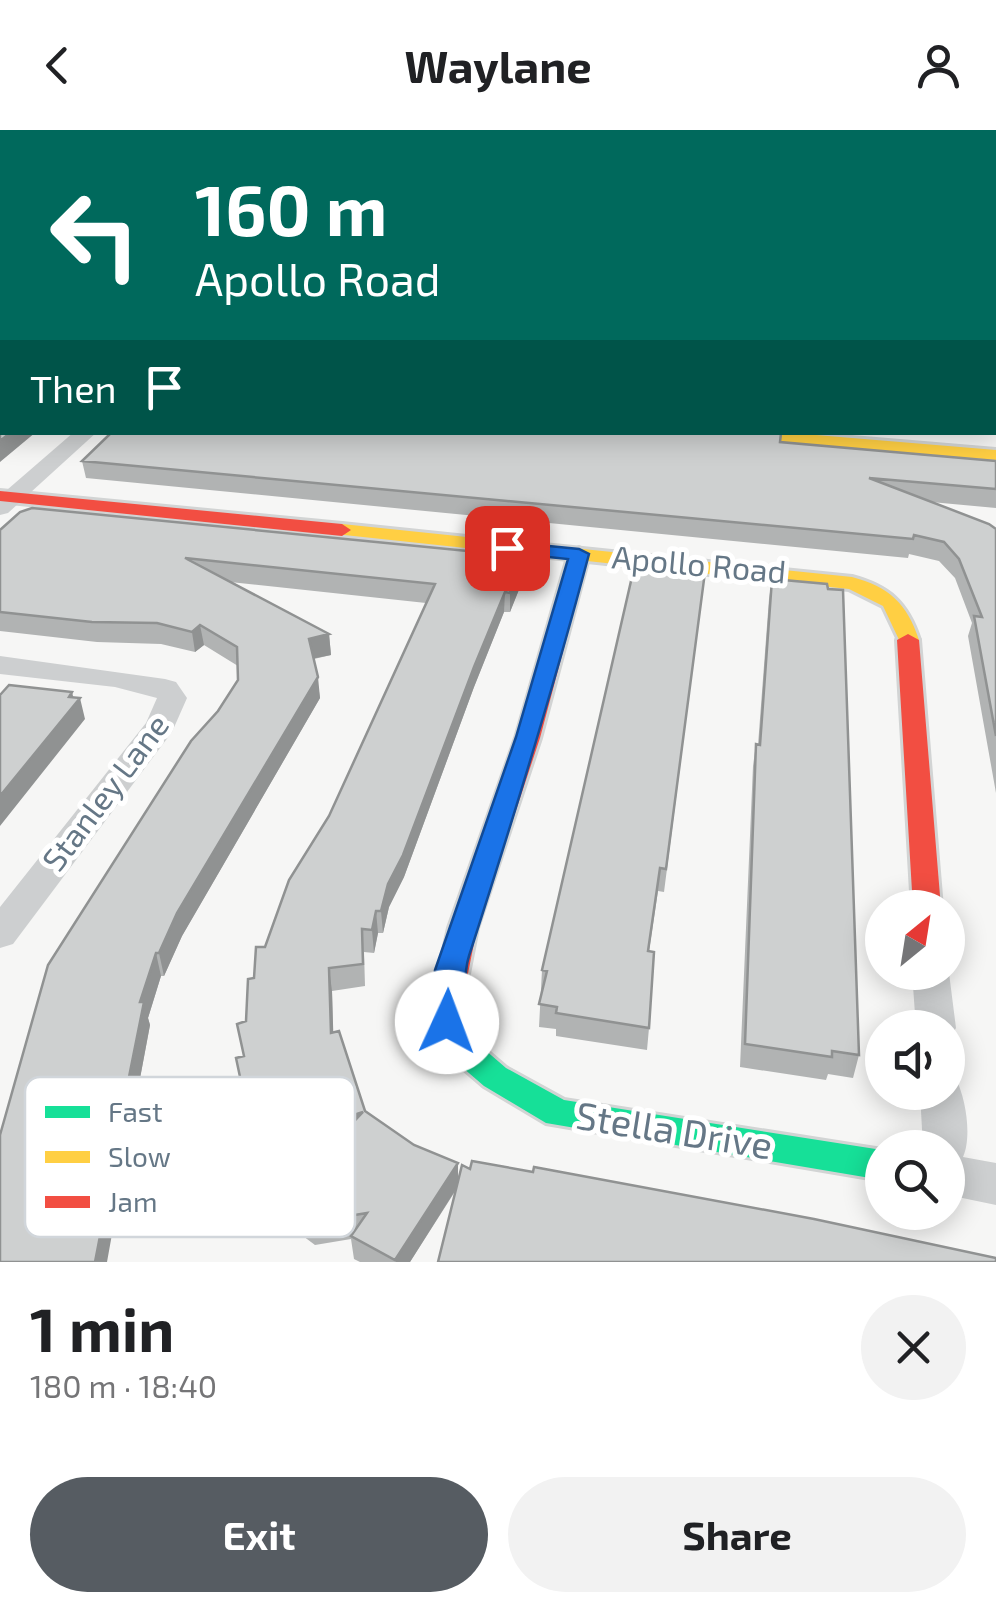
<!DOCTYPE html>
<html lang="en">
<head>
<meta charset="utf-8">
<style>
	body { margin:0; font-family:"Exo 2",sans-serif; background:#f2f2f2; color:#202124; height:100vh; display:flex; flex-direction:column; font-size:38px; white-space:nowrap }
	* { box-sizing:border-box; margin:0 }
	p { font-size:32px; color:#757577 }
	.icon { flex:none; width:55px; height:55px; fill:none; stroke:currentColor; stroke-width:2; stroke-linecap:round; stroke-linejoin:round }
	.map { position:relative; height:1132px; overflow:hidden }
	.panel { display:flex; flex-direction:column; background:#fff; flex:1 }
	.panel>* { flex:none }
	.banner { position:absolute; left:0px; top:0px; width:998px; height:305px; box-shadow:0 5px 25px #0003; background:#00695c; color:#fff; overflow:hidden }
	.needle { width:65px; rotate:30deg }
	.buttons { position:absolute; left:865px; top:760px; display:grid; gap:20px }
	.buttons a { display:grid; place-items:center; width:100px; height:100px; border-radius:50%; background:#fff; box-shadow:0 5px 25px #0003; font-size:50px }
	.pin { position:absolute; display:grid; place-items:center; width:85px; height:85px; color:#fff; margin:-42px; border-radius:20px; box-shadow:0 5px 15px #0006 }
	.me { position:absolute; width:110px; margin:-55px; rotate:2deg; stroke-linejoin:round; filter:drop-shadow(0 0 8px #0008) }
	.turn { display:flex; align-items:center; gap:35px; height:210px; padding:0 30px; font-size:45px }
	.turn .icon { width:130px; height:130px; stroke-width:2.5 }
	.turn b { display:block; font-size:70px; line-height:85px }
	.then { display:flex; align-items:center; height:95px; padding:0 30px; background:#0003; gap:20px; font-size:38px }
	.round { display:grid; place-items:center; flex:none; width:105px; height:105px; border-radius:52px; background:#f2f2f2 }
	.headline { display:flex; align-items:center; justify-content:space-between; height:170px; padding:0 30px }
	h1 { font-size:60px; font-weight:700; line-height:75px }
	.primary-button { display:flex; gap:20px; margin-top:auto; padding:20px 30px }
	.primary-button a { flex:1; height:115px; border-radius:60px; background:#565c62; color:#fff; font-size:40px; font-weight:700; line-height:115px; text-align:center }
	.primary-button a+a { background:#f2f2f2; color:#202124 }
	header { display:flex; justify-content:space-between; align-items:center; height:130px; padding:0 30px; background:#fff; font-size:45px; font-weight:700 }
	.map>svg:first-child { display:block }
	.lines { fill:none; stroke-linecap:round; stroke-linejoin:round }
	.fast-casing { stroke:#d2d4d4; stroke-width:6 }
	.slow-casing { stroke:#d2d4d4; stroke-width:6 }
	.jam-casing { stroke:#d2d4d4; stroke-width:6 }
	.street { fill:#cdcfd0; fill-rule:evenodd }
	.fast { fill:#16e098; fill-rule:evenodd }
	.slow { fill:#ffcf43; fill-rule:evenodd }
	.jam { fill:#f24e42; fill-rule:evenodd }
	.wall { fill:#b1b3b3 }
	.shaded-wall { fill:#909292 }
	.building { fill:#ced0d0; stroke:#909292; stroke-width:2.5 }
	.route { fill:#1a73e8; stroke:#114b97; stroke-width:2.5 }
	.labels { text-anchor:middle; stroke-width:10; stroke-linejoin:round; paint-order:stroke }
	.street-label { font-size:32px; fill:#657786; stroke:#fff }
	.near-street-label { font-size:38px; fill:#657786; stroke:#fff }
	.key { fill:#fff; stroke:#d1d6db; stroke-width:2.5 }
	.key-label { font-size:28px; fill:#657786 }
</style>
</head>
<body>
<header><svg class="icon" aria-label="back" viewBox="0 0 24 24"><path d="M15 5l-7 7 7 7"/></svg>Waylane<svg class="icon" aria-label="person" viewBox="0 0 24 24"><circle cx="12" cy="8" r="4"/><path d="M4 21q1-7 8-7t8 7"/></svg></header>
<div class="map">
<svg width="996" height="1132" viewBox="0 0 996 1132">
	<rect width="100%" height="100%" fill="#f6f6f5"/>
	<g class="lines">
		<defs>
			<path id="fast" d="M447 862 458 866 463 891 477 913 506 938 564 970 882 1020V1050L546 993 484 956 455 931 433 893 432 874 436 866Z"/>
			<path id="slow" d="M995 9H996V15H995Z
				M707 302H780L996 320V330L715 307Z
				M342 394 852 447C889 457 907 473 919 510L908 516 901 514 883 476 849 459 335 404V396Z"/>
			<path id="jam" d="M796 0H854L856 2H800Z
				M0 361 342 394 351 400 342 406 0 371Z
				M579 418 589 424 540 608 477 798 462 874 458 882 447 886 436 882 432 874 449 798 516 608 569 424Z
				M908 504 919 510 941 778H913L897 510Z"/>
		</defs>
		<use href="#fast" class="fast-casing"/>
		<use href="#slow" class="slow-casing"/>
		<use href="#jam" class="jam-casing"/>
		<path class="street" d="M0 20H2V28H0Z
			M0 44H2V52H0Z
			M0 68H2V76H0Z
			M995 79H996V87H995Z
			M995 102H996V110H995Z
			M2 109V119L0 120V110Z
			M0 149H2V159H0Z
			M995 218H996V230H995Z
			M74 302H97L8 383 0 385V366Z
			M0 526 165 549 176 552 187 568 172 602 13 814 0 818V777L146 593 157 568 115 557 0 544Z
			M948 835 956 898 948 911V898H916L912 842H948Z
			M948 946 956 949C966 969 972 1007 963 1027L996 1033V1075L948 1065V1018H923L920 962H948Z"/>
		<use href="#fast" class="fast"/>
		<use href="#slow" class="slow"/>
		<use href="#jam" class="jam"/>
	</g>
	<path class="wall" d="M37 0H122L114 2Z
		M780 312 996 331V378L931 372 996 399V663L968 506 972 493 955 448 939 431 909 424 908 428 86 348 82 331Z
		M0 400 519 432 522 452 510 482H504L474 557 404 747 389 777 383 803H378L374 823 364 822 365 856 332 861 333 903 365 981 458 1050 470 1039 814 1089 456 1060 410 1132H360L354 1129 351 1109 315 1115 303 1106 300 1091 291 1085 287 1062 330 1016 256 1041 241 977 245 975 244 926 246 891 254 848 265 817 329 686 426 473 230 452 329 504 331 525 314 529 320 568 182 806 164 846H161L148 888 150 895 135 975 111 1082 114 1093 0 1132 218 581 238 550V536L204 515 195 522 161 514 97 512 0 501Z
		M705 442 664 762 658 761 649 821V898L647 920 556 906V899L539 897 542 840Z
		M772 449 859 925 853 948 828 944 826 950 740 937 753 636 756 614 758 615 769 469Z"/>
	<path class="shaded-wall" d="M11 302H36L0 332V311Z
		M519 427V441L522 433V452L510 482V463Z
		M505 462 504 482 474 557 404 747 389 777 383 803 381 781 388 754Z
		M200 495 204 515 195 522 192 502Z
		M329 504 331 525 311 529 309 509Z
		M318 547 320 568 182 806 164 846 159 823 177 783Z
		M72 562 75 574 80 568 85 589 0 696V666Z
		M376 781 378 803 374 823 372 800Z
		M156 823 161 846 148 888 150 895 135 975 111 1082 114 1093 107 1132H95L101 1071 140 872Z
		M329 838 332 861 334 926 331 903Z
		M363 982 365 1005 256 1041 251 1018Z
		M458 1033V1056L410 1132H396L395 1130Z"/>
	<path class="building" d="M0 191H2V302H11L0 311V238L2 237 0 227Z
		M112 302H778L781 303 780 312 996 331V359L869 348 989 394 996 399V606L974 486 982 487 959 429 944 412 914 405 913 409 82 331Z
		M32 378 498 424 519 427 517 432 522 433 510 463 505 462 474 537 403 725 388 754 381 781H376L372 800 362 799 363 834 329 838 331 903 339 901 365 981 414 1015 458 1033 395 1130 351 1106 367 1083 312 1092 299 1083 300 1071 287 1062 363 982 251 1018 241 977 246 975 236 928 244 926 237 894 246 891 248 849 254 848 256 817H265L289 750 329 686 435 454 185 428 329 504 309 509 318 547 177 783 159 823H156L140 872H144L128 952 101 1071 107 1070 95 1132H0V1005L48 835 191 611 218 581 238 550 237 517 200 495 192 502 157 493 92 492 0 482V400L20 382Z
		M645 437 705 442 666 739 660 738 648 821 654 822 649 898 556 883 557 877 539 874 547 841 542 840 634 438Z
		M772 449 827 454 828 459 843 460 859 925 832 921V927L745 914 756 614 760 615Z
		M9 555 72 562 69 567 80 568 0 666V565Z
		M472 1031 533 1042 534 1037 814 1089 996 1128V1132H438L462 1035 470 1039Z"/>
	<path class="route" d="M507 412 579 419 589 424C553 560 512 693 469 826 461 850 469 879 458 901L447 905 436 901 432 892 435 840 516 607 568 429 500 422V413Z"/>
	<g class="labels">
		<g class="street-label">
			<text transform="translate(699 435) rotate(5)" y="11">Apollo Road</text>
			<text transform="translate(106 663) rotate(-53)" y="11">Stanley Lane</text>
		</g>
		<g class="near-street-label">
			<text transform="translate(674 1001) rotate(9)" y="13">Stella Drive</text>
		</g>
	</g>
	<rect x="25" y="947" width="330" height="160" rx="15" class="key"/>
	<rect x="45" y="976" width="45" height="12" fill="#16e098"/>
	<rect x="45" y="1021" width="45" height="12" fill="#ffcf43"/>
	<rect x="45" y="1066" width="45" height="12" fill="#f24e42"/>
	<g class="key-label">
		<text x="108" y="992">Fast</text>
		<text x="108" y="1037">Slow</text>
		<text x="108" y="1082">Jam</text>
	</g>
</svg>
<div class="buttons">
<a><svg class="needle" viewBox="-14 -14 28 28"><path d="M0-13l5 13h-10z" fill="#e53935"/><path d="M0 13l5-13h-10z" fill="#757577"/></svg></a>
<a><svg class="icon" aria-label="sound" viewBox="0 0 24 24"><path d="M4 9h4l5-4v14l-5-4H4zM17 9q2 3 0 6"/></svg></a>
<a><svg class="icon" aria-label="search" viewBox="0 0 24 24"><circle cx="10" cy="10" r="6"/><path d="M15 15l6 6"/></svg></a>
</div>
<div class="pin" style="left:507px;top:418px;background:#d93025"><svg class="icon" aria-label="arrive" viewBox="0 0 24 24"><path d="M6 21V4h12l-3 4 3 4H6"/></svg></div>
<svg class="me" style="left:447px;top:892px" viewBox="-20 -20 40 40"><circle r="19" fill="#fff"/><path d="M0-13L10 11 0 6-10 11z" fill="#1a73e8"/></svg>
<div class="banner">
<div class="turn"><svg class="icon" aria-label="left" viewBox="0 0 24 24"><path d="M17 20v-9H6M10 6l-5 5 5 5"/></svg><div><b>160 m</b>Apollo Road</div></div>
<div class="then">Then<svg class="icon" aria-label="arrive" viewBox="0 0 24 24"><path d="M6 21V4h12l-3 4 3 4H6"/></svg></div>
</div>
</div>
<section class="panel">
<div class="headline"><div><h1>1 min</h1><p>180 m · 18:40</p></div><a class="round"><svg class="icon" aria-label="close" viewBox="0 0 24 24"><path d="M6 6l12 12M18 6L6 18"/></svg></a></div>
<div class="primary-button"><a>Exit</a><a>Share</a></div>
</section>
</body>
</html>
